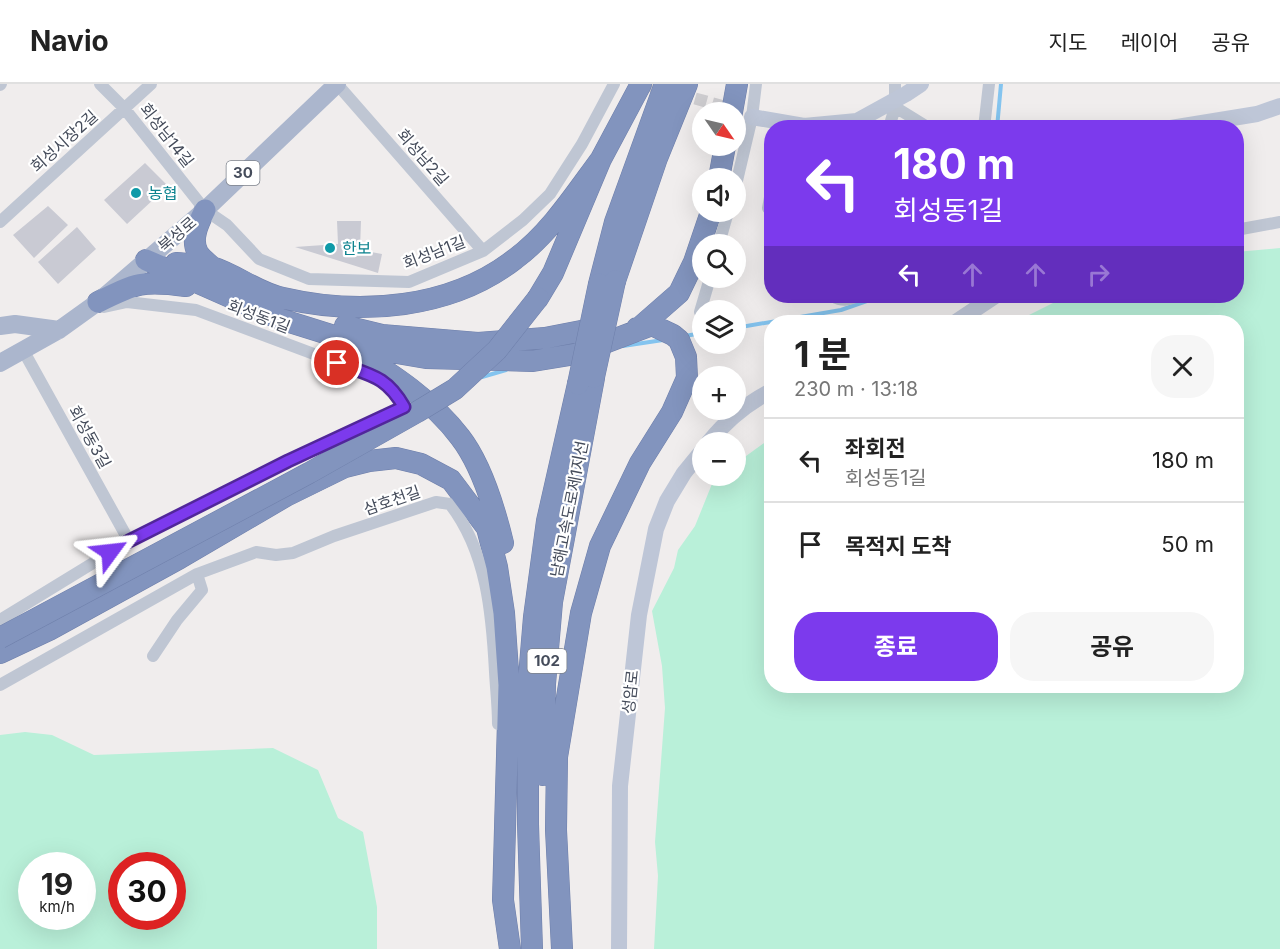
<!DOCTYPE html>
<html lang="ko">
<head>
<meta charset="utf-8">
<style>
	body { margin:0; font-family:Inter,"Noto Sans KR",sans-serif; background:#f6f6f6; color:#222; height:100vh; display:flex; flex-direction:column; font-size:22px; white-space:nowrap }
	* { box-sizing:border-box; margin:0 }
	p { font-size:20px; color:#767676 }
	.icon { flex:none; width:33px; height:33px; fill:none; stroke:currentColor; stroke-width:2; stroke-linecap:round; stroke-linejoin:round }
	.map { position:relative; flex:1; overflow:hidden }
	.sheet { position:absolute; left:764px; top:231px; width:480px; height:378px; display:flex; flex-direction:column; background:#fff; border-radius:24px; box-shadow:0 6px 24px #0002 }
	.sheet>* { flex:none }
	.banner { position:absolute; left:764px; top:36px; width:480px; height:183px; border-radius:24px; box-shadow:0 6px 24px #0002; background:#7c3aed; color:#fff; overflow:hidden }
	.needle { width:39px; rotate:124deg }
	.buttons { position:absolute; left:692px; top:18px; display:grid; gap:12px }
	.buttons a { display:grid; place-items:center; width:54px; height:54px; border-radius:50%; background:#fff; box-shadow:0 6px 24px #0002; font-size:30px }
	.speed { position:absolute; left:18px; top:768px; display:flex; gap:12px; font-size:30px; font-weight:700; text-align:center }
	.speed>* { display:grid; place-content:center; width:78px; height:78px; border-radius:50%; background:#fff; box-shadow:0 6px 24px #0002; line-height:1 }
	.speed small { font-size:15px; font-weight:400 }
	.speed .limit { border:9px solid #d22; background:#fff; color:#111 }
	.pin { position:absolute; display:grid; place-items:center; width:51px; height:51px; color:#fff; margin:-26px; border:3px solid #fff; border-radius:50%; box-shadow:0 2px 6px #0007 }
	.me { position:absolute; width:66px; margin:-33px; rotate:60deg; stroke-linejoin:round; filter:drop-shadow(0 0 4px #0008) }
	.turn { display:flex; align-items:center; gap:21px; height:126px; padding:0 30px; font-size:27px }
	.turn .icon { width:78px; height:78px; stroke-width:2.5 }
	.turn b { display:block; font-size:42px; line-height:51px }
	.lanes { display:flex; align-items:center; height:57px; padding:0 30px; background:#0003; justify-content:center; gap:30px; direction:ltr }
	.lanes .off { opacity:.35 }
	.round { display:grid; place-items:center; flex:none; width:63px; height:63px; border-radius:24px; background:#f6f6f6 }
	.headline { display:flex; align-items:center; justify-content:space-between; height:102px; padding:0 30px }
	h1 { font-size:36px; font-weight:700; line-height:45px }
	.primary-button { display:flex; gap:12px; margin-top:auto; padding:12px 30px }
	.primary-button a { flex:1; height:69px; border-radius:24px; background:#7c3aed; color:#fff; font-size:24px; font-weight:700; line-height:69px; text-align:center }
	.primary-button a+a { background:#f6f6f6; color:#222 }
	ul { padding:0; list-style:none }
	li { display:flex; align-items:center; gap:18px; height:84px; padding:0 30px; border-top:2px solid #e0e0e0 }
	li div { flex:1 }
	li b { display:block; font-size:22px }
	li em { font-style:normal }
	header { display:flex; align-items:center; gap:36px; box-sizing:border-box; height:84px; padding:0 30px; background:#fff; border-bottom:2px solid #e0e0e0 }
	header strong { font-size:28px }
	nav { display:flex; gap:33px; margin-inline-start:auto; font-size:21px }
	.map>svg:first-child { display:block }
	.green { fill:#b9f0d9; fill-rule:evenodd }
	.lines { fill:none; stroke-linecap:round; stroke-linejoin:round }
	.stream { stroke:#84c4ef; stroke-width:4 }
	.building { fill:#c9cad3 }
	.minor-tunnel { stroke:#cecdd0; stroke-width:12; stroke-dasharray:12 6; stroke-linecap:butt }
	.motorway-casing { stroke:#6e7faa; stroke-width:22 }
	.minor { stroke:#bfc6d3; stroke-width:12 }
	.secondary { stroke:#bec6d7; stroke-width:16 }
	.primary { stroke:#abb6cd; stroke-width:18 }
	.motorway { stroke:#8294be; stroke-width:21 }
	.motorway-bridge-casing { stroke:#6e7faa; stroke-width:22; stroke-linecap:butt }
	.motorway-bridge { stroke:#8294be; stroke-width:21 }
	.route-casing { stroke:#51269a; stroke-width:15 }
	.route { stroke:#7c3aed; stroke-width:10 }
	.culture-dot { fill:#0f9aa8; stroke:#fff; stroke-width:2 }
	.labels { text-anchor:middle; stroke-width:4.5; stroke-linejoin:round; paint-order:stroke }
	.shield { fill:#fff; stroke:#7d828c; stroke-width:1.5 }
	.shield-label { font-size:15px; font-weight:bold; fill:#454c5b }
	.street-label { font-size:16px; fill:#454c5b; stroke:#fff }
	.culture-label { font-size:16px; fill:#0d838f; stroke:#fff; text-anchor:start }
</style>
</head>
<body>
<header>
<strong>Navio</strong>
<nav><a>지도</a><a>레이어</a><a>공유</a></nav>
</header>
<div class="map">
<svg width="1280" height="865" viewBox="0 0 1280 865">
	<rect width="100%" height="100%" fill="#f0eded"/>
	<path class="green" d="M1280 164V865H654L658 792 655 758 665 624 662 582 652 527 674 484 678 466 695 442 714 395 719 392H735V380L771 354V602H1236V238H1015L1067 212H1236V168Z
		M25 648 52 651 94 671 273 664 318 686 338 734 363 748 377 823V865H0V651ZM32 782H82V832H32ZM122 782H172V832H122Z"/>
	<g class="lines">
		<path class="stream" d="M997 44 1001 0
			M735 244 841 226 881 212
			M685 252 702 249
			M623 262 663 256
			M482 293 506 286"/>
	</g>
	<path class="building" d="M145 79 168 102 127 140 104 116Z
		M48 122 68 141 34 174 13 151Z
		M337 137H361L360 166 382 170 378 189 295 163 338 160Z
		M77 143 96 165 58 200 38 178Z"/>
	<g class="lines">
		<path class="minor-tunnel" d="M643 0 744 28"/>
		<defs>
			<path id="motorway" d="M732 28 737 0
				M719 94 725 62
				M205 126C199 138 190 155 198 169 201 174 208 179 212 183
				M146 176 280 235 379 266 426 274 533 277 576 270 652 241 673 251 679 256 686 273 687 294 672 328 640 379 600 462 581 529 557 673 556 746 562 865
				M176 179C187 180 201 180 212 183 237 191 258 209 283 214 360 232 451 225 515 175 550 149 575 110 601 75
				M615 197 657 74 687 0
				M599 200 615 138 665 0
				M538 214 553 189 601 75 641 0
				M98 218C136 199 143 196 186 202
				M345 242 382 251 478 259 545 254 581 247 605 245
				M637 244H639L679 209 694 178 711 128
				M353 266C392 290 432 316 460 353 481 380 495 426 503 459
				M0 569 49 546 180 474 286 412 345 383 369 377 396 374 421 380 451 396 487 444 497 483 504 529 509 601 503 816 510 865
				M543 691 545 600 552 518 594 294
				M532 865 528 740V605L534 533 547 437 578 300"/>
		</defs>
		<use href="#motorway" class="motorway-casing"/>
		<path class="minor" d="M100 0 124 24 205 126 227 141 259 175 309 195 409 198 483 167 523 136 550 110 582 60 614 0
			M337 0 483 167
			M895 0V23L929 44
			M0 1 1 0
			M889 44 895 23
			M984 44 989 0
			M735 105 752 33 756 0
			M768 124 771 108
			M0 138 151 0
			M1236 146 1280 138
			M719 160 728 128
			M832 212C843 218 848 216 859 212
			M700 228 710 194
			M23 266 129 457
			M0 536 129 457 288 377 404 323 397 311 386 297 196 226 127 218 104 223
			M153 572 177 536 202 506 197 490
			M0 601 197 490 256 468 276 471 293 469 334 452 436 418 450 420C487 468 492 530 495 588 496 606 498 623 498 640"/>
		<path class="secondary" d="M752 33 804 42 857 37 906 10 921 0
			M1171 44 1257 30 1280 22
			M956 238 995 212
			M709 358C725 338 748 319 771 307
			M619 865 620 702 639 531 656 445 667 417 684 389 702 367"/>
		<path class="primary" d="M0 242 15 240 59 246
			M0 279 59 246 98 218 205 126 337 0"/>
		<use href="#motorway" class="motorway"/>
		<defs>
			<path id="motorway-bridge" d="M594 293 615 197
				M578 300 599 200
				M0 554 309 389 417 328 455 305 497 266 538 214"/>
		</defs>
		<use href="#motorway-bridge" class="motorway-bridge-casing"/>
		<use href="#motorway-bridge" class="motorway-bridge"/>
	</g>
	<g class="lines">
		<defs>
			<path id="route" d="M110 468 129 457 288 377 404 323C386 291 369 291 337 279"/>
		</defs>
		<use href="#route" class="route-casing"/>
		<use href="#route" class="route"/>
	</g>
	<g class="culture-dot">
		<circle cx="136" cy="109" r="6"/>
		<circle cx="330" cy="164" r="6"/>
	</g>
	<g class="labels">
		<g class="shield">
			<rect x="226.5" y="77" width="33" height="24" rx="4.5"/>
			<rect x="527.5" y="565" width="39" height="24" rx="4.5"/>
		</g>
		<g class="shield-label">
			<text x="243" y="94">30</text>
			<text x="547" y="582">102</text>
		</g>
		<g class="street-label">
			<text transform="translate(167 51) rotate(52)" y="6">회성남14길</text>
			<text transform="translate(64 57) rotate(-42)" y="6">회성시장2길</text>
			<text transform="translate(423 73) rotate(49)" y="6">회성남2길</text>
			<text transform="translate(177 150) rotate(-41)" y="6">북성로</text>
			<text transform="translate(434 168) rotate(-21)" y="6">회성남1길</text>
			<text transform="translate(259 232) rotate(21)" y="6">회성동1길</text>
			<text transform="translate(90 353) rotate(61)" y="6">회성동3길</text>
			<text transform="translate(392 416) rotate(-19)" y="6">삼호천길</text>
			<text transform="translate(569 425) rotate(-79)" y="6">남해고속도로제1지선</text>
			<text transform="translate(630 608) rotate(-84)" y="6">성암로</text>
		</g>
		<g class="culture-label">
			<text x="148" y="115">농협</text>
			<text x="342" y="170">한보</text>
		</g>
	</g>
</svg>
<div class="buttons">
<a><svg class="needle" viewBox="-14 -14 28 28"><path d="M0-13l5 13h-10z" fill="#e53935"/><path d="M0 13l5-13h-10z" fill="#767676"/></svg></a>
<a><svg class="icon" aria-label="sound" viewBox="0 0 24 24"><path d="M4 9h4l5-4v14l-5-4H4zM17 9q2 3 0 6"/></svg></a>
<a><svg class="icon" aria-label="search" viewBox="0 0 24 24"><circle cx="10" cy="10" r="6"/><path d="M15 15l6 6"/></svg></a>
<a><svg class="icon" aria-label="layers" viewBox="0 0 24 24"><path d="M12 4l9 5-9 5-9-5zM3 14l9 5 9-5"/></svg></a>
<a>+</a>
<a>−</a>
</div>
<div class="speed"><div>19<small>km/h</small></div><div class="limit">30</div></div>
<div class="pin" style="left:337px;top:279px;background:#d93025"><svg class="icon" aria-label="arrive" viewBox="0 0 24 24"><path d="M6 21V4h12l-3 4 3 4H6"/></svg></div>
<svg class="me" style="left:110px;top:468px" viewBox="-20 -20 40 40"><path d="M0-17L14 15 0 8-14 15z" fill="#7c3aed" stroke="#fff" stroke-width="4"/></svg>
<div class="banner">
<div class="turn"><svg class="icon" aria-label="left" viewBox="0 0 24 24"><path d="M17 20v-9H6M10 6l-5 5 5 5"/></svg><div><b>180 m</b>회성동1길</div></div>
<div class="lanes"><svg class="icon" aria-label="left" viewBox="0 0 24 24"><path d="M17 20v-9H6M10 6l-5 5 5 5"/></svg><svg class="icon off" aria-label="ahead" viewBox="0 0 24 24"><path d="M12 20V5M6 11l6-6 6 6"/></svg><svg class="icon off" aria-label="ahead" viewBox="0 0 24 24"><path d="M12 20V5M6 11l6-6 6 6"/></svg><svg class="icon off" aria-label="right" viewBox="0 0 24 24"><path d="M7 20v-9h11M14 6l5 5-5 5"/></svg></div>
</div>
<section class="sheet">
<div class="headline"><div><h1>1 분</h1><p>230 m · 13:18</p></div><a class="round"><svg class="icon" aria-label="close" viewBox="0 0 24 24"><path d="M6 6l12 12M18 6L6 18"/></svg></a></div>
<ul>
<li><svg class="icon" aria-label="left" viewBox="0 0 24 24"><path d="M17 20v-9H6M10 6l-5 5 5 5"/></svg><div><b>좌회전</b><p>회성동1길</p></div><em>180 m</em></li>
<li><svg class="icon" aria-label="arrive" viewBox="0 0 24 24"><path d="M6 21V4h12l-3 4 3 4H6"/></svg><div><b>목적지 도착</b></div><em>50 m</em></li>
</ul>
<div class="primary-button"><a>종료</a><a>공유</a></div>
</section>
</div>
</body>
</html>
